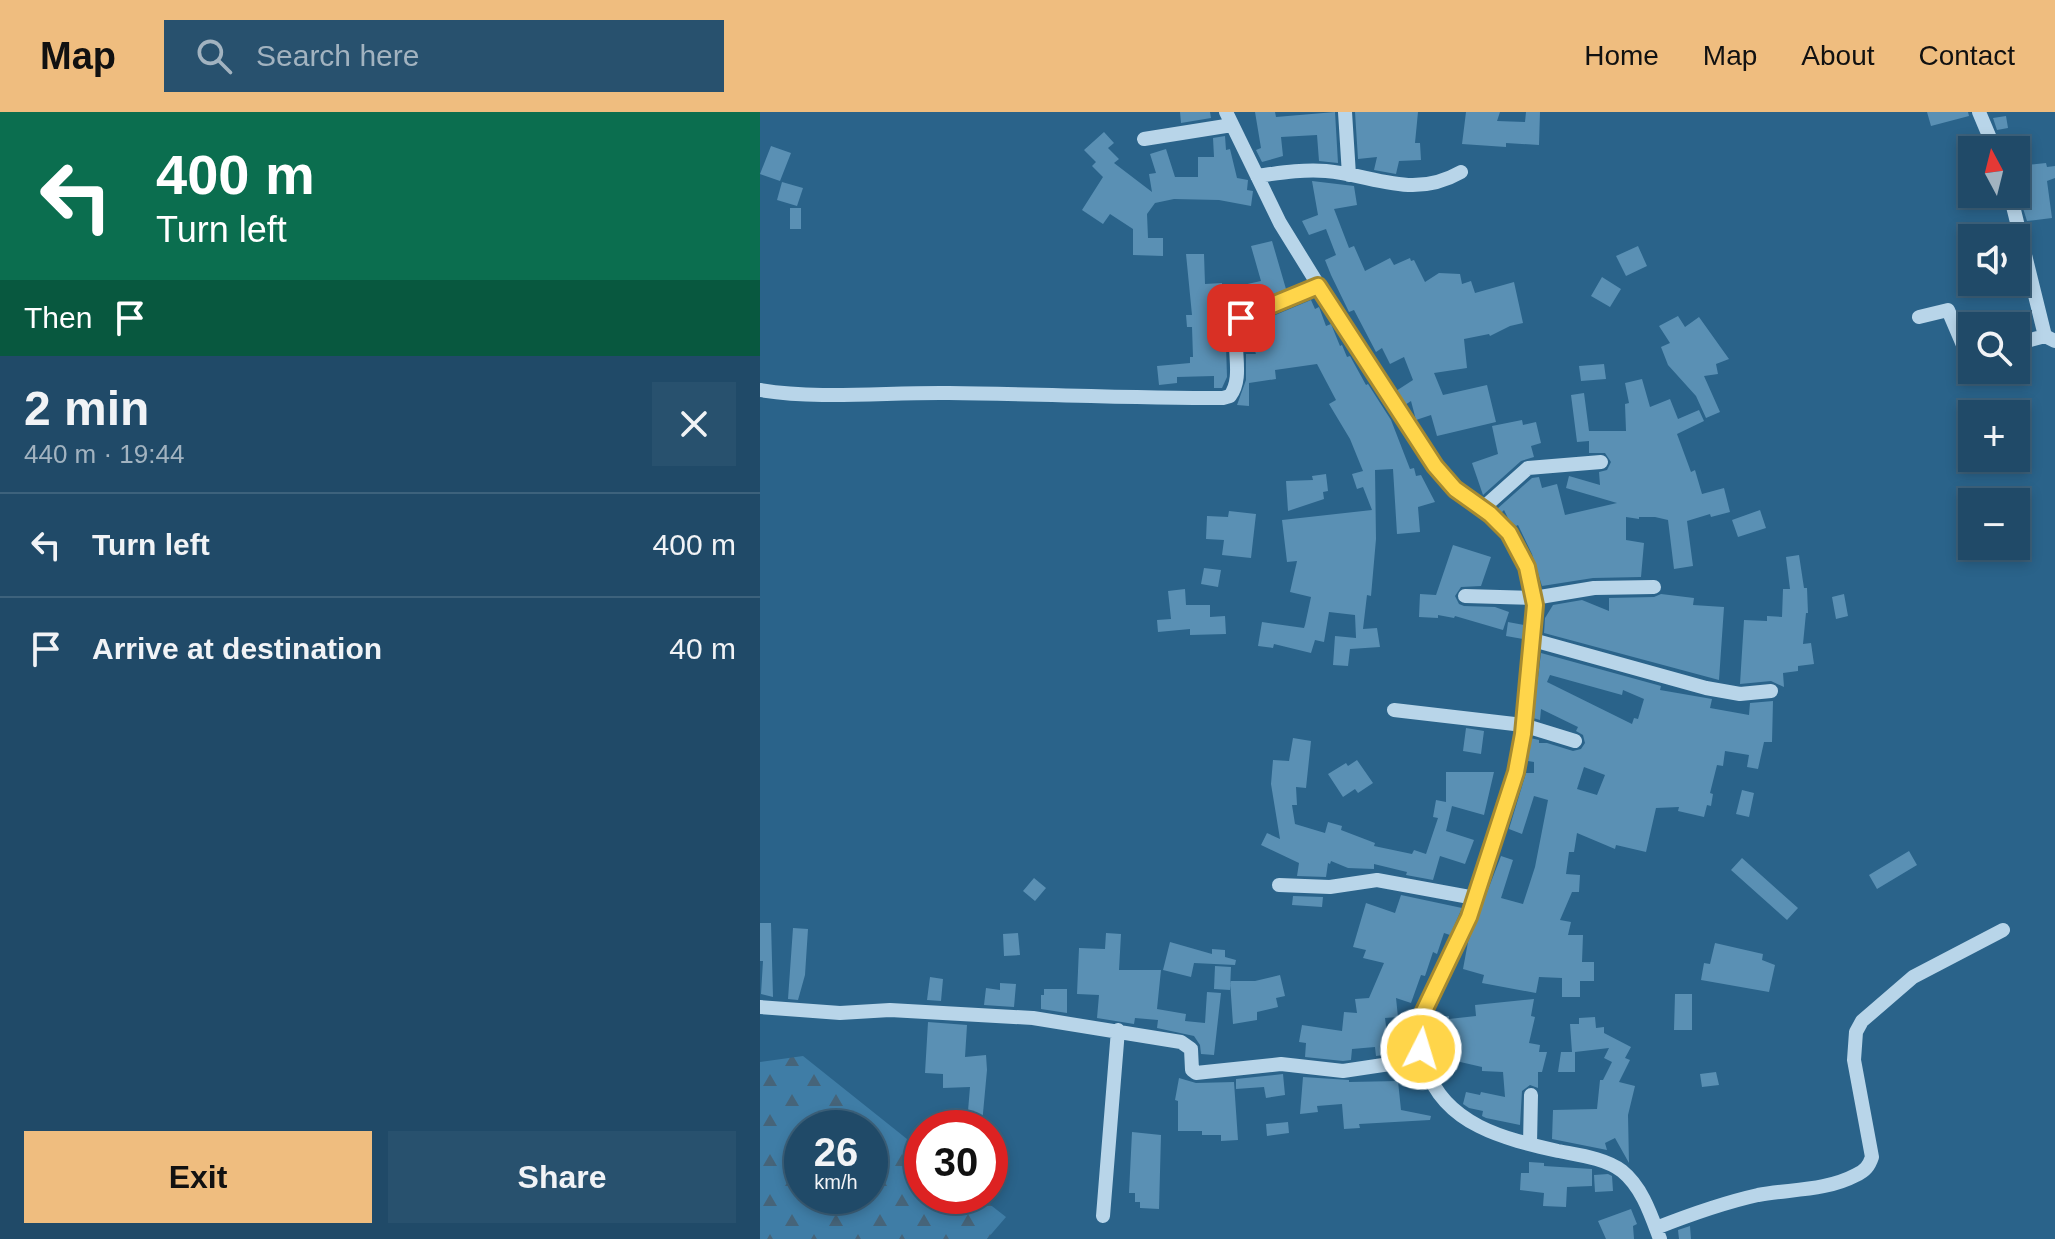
<!DOCTYPE html>
<html lang="en">
<head>
<meta charset="utf-8">
<style>
	body { margin:0; font-family:Arial,sans-serif; background:#28516e; color:#f1f3f6; height:100vh; display:flex; flex-direction:column; font-size:30px; white-space:nowrap }
	* { box-sizing:border-box; margin:0 }
	p { font-size:26px; color:#a2b3c0 }
	.icon { flex:none; width:44px; height:44px; fill:none; stroke:currentColor; stroke-width:2; stroke-linecap:round; stroke-linejoin:round }
	.map { position:relative; flex:1; overflow:hidden }
	.sheet { display:flex; flex-direction:column; background:#204a68; width:760px }
	.sheet>* { flex:none }
	.top-card { background:#0b6e4f; color:#fff; overflow:hidden }
	.needle { width:52px; rotate:353deg }
	.buttons { position:absolute; left:1198px; top:24px; display:grid; gap:16px }
	.buttons a { display:grid; place-items:center; width:72px; height:72px; border-radius:0px; background:#204a68; box-shadow:0 4px 12px #0003,0 0 0 2px #3d627c; font-size:40px }
	.speed { position:absolute; left:24px; top:998px; display:flex; gap:16px; font-size:40px; font-weight:700; text-align:center }
	.speed>* { display:grid; place-content:center; width:104px; height:104px; border-radius:50%; background:#204a68; box-shadow:0 4px 12px #0003,0 0 0 2px #3d627c; line-height:1 }
	.speed small { font-size:20px; font-weight:400 }
	.speed .limit { border:12px solid #d22; background:#fff; color:#111 }
	.pin { position:absolute; display:grid; place-items:center; width:68px; height:68px; color:#fff; margin:-34px; border-radius:16px; box-shadow:0 4px 12px #0006 }
	.me { position:absolute; width:88px; margin:-44px; rotate:5deg; stroke-linejoin:round; filter:drop-shadow(0 0 6px #0008) }
	.turn { display:flex; align-items:center; gap:28px; height:168px; padding:0 24px; font-size:36px }
	.turn .icon { width:104px; height:104px; stroke-width:2.5 }
	.turn b { display:block; font-size:56px; line-height:68px }
	.then { display:flex; align-items:center; height:76px; padding:0 24px; background:#0003; gap:16px; font-size:30px }
	.round { display:grid; place-items:center; flex:none; width:84px; height:84px; border-radius:0px; background:#28516e }
	.head { display:flex; align-items:center; justify-content:space-between; height:136px; padding:0 24px }
	h1 { font-size:48px; font-weight:700; line-height:60px }
	.button { display:flex; gap:16px; margin-top:auto; padding:16px 24px }
	.button a { flex:1; height:92px; border-radius:0px; background:#efbd7f; color:#111; font-size:32px; font-weight:700; line-height:92px; text-align:center }
	.button a+a { background:#28516e; color:#f1f3f6 }
	ul { padding:0; list-style:none }
	li { display:flex; align-items:center; gap:24px; height:104px; padding:0 24px; border-top:2px solid #3d627c }
	li div { flex:1 }
	li b { display:block; font-size:30px }
	li em { font-style:normal }
	header { display:flex; align-items:center; gap:48px; box-sizing:border-box; height:112px; padding:0 40px; background:#efbd7f; color:#111 }
	header strong { font-size:38px }
	nav { display:flex; gap:44px; margin-inline-start:auto; font-size:28px }
	.search { width:560px; height:72px; background:#28516e; display:flex; align-items:center; gap:20px; box-sizing:border-box; padding:0 28px; border-radius:0px; color:#a2b3c0; font-size:30px }
	main { display:flex; flex:1; min-height:0 }
	.map>svg:first-child { display:block }
	.forest { fill:url(#forest-firs); fill-rule:evenodd }
	.building { fill:#5a90b4; fill-rule:evenodd }
	.lines { fill:none; stroke-linecap:round; stroke-linejoin:round }
	.minor { stroke:#b8d5e9; stroke-width:14 }
	.route-casing { stroke:#a68a30; stroke-width:20 }
	.route { stroke:#ffd54a; stroke-width:14 }
</style>
</head>
<body>
<header>
<strong>Map</strong>
<div class="search"><svg class="icon" aria-label="search" viewBox="0 0 24 24"><circle cx="10" cy="10" r="6"/><path d="M15 15l6 6"/></svg>Search here</div>
<nav><a>Home</a><a>Map</a><a>About</a><a>Contact</a></nav>
</header>
<main>
<section class="sheet">
<div class="top-card">
<div class="turn"><svg class="icon" aria-label="left" viewBox="0 0 24 24"><path d="M17 20v-9H6M10 6l-5 5 5 5"/></svg><div><b>400 m</b>Turn left</div></div>
<div class="then">Then<svg class="icon" aria-label="arrive" viewBox="0 0 24 24"><path d="M6 21V4h12l-3 4 3 4H6"/></svg></div>
</div>
<div class="head"><div><h1>2 min</h1><p>440 m · 19:44</p></div><a class="round"><svg class="icon" aria-label="close" viewBox="0 0 24 24"><path d="M6 6l12 12M18 6L6 18"/></svg></a></div>
<ul>
<li><svg class="icon" aria-label="left" viewBox="0 0 24 24"><path d="M17 20v-9H6M10 6l-5 5 5 5"/></svg><div><b>Turn left</b></div><em>400 m</em></li>
<li><svg class="icon" aria-label="arrive" viewBox="0 0 24 24"><path d="M6 21V4h12l-3 4 3 4H6"/></svg><div><b>Arrive at destination</b></div><em>40 m</em></li>
</ul>
<div class="button"><a>Exit</a><a>Share</a></div>
</section>
<div class="map">
<svg width="1295" height="1127" viewBox="0 0 1295 1127">
	<defs>
		<pattern id="forest-firs" width="22" height="20" patternUnits="userSpaceOnUse" patternTransform="scale(2)"><rect width="22" height="20" fill="#3f7da6"/><path d="M5 1l3.5 6h-7zM16 11l3.5 6h-7z" fill="#466479"/></pattern>
	</defs>
	<rect width="100%" height="100%" fill="#2a638a"/>
	<path class="forest" d="M43 944 162 1039V1084H219L246 1105 227 1127H0V950ZM42 1016H110V1084H42Z"/>
	<path class="building" d="M420 0H450L451 6 421 11Z
		M495 0H515L516 5 575 0 578 51 559 49 557 23 521 25 523 44 502 50 496 38 501 36Z
		M595 0H658L655 31H660L661 48 639 49 636 62 614 58 617 45 598 47Z
		M706 0H740L737 9 765 10 766 0H780L779 33 746 31V35L702 32Z
		M1167 0H1208L1209 4 1171 14Z
		M1246 4 1248 16 1237 18 1233 6Z
		M344 20 354 31 348 36 359 47 354 51 392 80 389 62 396 61 390 42 406 37 415 65H438V45H454L453 26 465 24 466 38 470 37 477 66 488 68 487 78 493 79 491 94 459 88 414 87 395 91 387 102 388 126H403V144L373 143V117L350 102 343 112 322 98 343 65 332 54 336 50 324 38Z
		M11 34 31 41 20 69 0 62Z
		M1286 51 1287 55 1295 54V66L1287 69 1292 106 1267 109 1256 74V54Z
		M552 69 594 74 597 93 574 97 589 136 594 134 605 159 630 146 634 153 650 146 651 149 654 148 665 170 679 161 700 162 702 172 711 169 715 181 754 170 763 211 750 214 730 224 729 222 704 227 707 256 674 261 683 283 727 273 736 310 677 324 671 303 656 308 651 289 645 293 636 279 653 268 644 245 630 252 622 236 616 240 594 198 589 200 571 163 565 148 576 143 566 117 549 123 542 109 558 103Z
		M22 70 43 76 37 94 17 88Z
		M30 96H41V117H30Z
		M512 129 526 177 487 193 483 173 501 169 491 134Z
		M878 134 887 154 866 164 856 144Z
		M426 142H444L445 172 462 171 463 200 455 201 457 234 466 233 467 265 462 276H454V264L417 265V271L399 273 397 254 430 251V245H433L432 215H427L426 203H432Z
		M842 165 861 177 850 195 831 184Z
		M551 188 555 197 559 195 566 214 571 212 580 234 582 233 587 245 590 244 606 273 608 272 631 308 650 357 654 356 656 364 661 363 675 390 658 395 660 420 637 422 633 357 615 358 616 427 611 484 607 483 603 517 617 516 620 535 590 537 588 554 573 553 575 524 596 526 595 503 569 500 564 530 555 528 551 541 514 532 513 536 498 534 502 510 544 516 545 513 551 485 530 480 537 449 527 450 522 408 612 398 603 375 597 377 592 362 603 359 590 327 569 292 576 288 557 252 515 258 516 267 489 271V294L477 293 486 268V242H496L487 218 489 214Z
		M918 204 925 215 939 205 969 247 956 252 958 262 944 264 960 300 946 306 936 284 908 253 901 235 910 231 899 214Z
		M844 252 846 267 821 269 819 254Z
		M882 267 890 295 910 287 918 307 939 298 944 309 917 322 931 360 935 358 942 382 964 376 970 400 951 405 950 402 927 409 933 454 914 457 908 408 895 405H879V407L866 405V428L884 431 881 465 833 466 782 474 772 442 758 413 756 414 749 408 744 398 741 401 737 397 772 366 779 365 782 376 797 372 805 403 857 391 806 376 809 364 840 373 839 360 847 358 851 350 845 341H829V329L817 330 811 283 824 281 829 319H866L865 292 869 291 865 271Z
		M762 308 763 313 776 310 781 331 771 334 774 345 761 349 723 383 712 351 738 342 732 314Z
		M566 362 568 379 563 380 564 387 528 399 526 369 553 368 552 364Z
		M1000 398 1006 416 978 425 972 408Z
		M469 399 496 402 491 446 462 443 464 428 446 427 447 404 468 405Z
		M693 433 731 445 721 474 701 475 695 484 699 492 704 494 735 495 749 500 743 518 695 504 694 506 678 503V506L659 505 660 482 676 483Z
		M1039 443 1044 476H1047L1048 501H1046L1043 532 1051 531 1054 552 1038 554V559L1023 561 1024 575 1011 569 980 572 984 508 1007 509V504L1022 505 1023 477H1030L1026 445Z
		M444 456 461 458 458 475 441 472Z
		M425 477 426 493H450V505L465 504 466 522 430 523V517L398 520 397 508 411 507 408 479Z
		M901 482 934 486 933 493 964 495 959 568 784 521 785 506 793 493 822 488 849 499V486L894 485Z
		M1084 482 1088 504 1076 507 1072 485Z
		M748 510 764 513 763 527 746 524Z
		M781 541 901 574 900 578 952 587 950 596 989 603 990 591 1013 589 1012 630H1004L998 657 987 655 989 643 965 639 963 654 957 653 950 681 953 682 951 694 947 693 944 705 918 699 919 695 896 696 886 740 856 733 855 737 817 721 814 740H809L806 762 820 763 819 780H812L800 808 811 810 808 823H823L822 850H834V869H820V885H802V866L779 865 776 881 722 871 724 863 703 857 708 830 741 744 753 748 741 786 763 792 775 755 788 688 774 684 762 722 749 717 766 661H774V650L768 649 770 626 779 628V631H787L813 639 821 637 825 631 823 623 816 619 818 615 781 597 780 608 773 606ZM790 563 862 583 863 578 884 587 878 607 874 606 872 612 787 570ZM824 655 845 663 837 683 817 677Z
		M706 616 724 619 721 642 703 639Z
		M533 626 551 629 546 676 536 675 537 693H532L535 712 565 721 568 710 582 714 581 718 615 731 614 734 652 742 654 738 666 742 678 706 673 705 676 688 686 690V660H734L724 703 692 694 686 719 714 728 705 752 680 744 673 768 646 763 647 760 614 752V757L588 756 571 749 570 752 568 751 566 765 537 764 539 751 501 733 507 721 520 727 511 672 513 648 529 649Z
		M597 648 613 671 598 681 595 677 583 685 568 662 586 651 588 654Z
		M982 678 994 681 989 705 976 702Z
		M1149 739 1157 753 1117 777 1109 763Z
		M982 746 1038 796 1027 808 971 758Z
		M274 766 286 776 275 789 263 779Z
		M641 783 702 796 690 823 684 821 677 842 673 840 665 864 661 863 651 891 636 886 638 905 625 906 628 930 644 929V940L616 944 615 935 592 937 591 948 583 949 545 945 546 931 539 930 542 913 582 919 584 900 597 901 595 887 609 886 624 851 603 846 606 838 593 835 606 791 635 801Z
		M533 784 563 785 562 795 532 793Z
		M0 811H11L13 885 1 882 3 849H0Z
		M33 816 48 817 45 863 38 888 28 887Z
		M258 821 260 843 244 844 243 822Z
		M346 821 361 822 359 858H401L397 897 426 902 425 909 445 911 447 880 461 881 454 943 441 942 440 933 434 924 397 916 398 908 375 906 374 912 337 906 339 883 317 882 319 836 345 837Z
		M410 830 452 842V837L465 838V845L476 848 475 853 434 851 431 865 403 858Z
		M955 831 1003 842 1002 848 1015 853 1009 880 941 868 944 851 950 852Z
		M455 854 471 855 470 878 454 877Z
		M520 863 525 884 516 886 518 895 497 900V908L473 912 470 869H495Z
		M170 865 183 867 181 889 167 888Z
		M240 871 256 872 254 895 224 893 226 876 240 878Z
		M284 877H307V901L281 897V883H284Z
		M915 882H932V918H914Z
		M774 887 771 904 775 905 769 931 780 933 779 940H787L782 960H778V976L770 973 762 979 760 1013 726 1006 722 1004 723 999 709 996 703 992 706 980 720 983 721 980 745 985 743 960 722 959V955L696 949 697 958 678 957 670 931 671 911 673 905 689 904V907L716 904 715 893Z
		M835 905 836 916 844 915V921L871 935 865 946 870 948 859 970 875 974 868 1003 869 1051 855 1026 845 1031 847 1038 792 1027 793 998 837 997 840 968H843L852 950 844 946 849 936 815 940V960H798L801 940H812L810 912H819V906Z
		M168 910 207 913 205 945 226 943 227 958 222 1012 203 1013V999H208L210 975 183 976V962L165 961Z
		M956 960 959 973 942 975 940 962Z
		M523 962 525 983 506 986 504 975 476 977V967Z
		M543 965 589 968V970L638 969 641 998 671 1004 670 1008 599 1012 600 1016 584 1017 582 992 557 994 558 1000 540 1002Z
		M419 966 436 971 474 970 478 1028 461 1029V1023H442V1019H418V989L415 988Z
		M528 1010 529 1021 507 1024 506 1012Z
		M372 1020 401 1023 399 1097 380 1096V1090H375V1081H369Z
		M769 1050 784 1051V1054L832 1057V1074L807 1075 806 1095 783 1094 784 1081 760 1078 761 1061H769Z
		M848 1062 852 1064 853 1079 835 1080 834 1063Z
		M871 1097 877 1112 873 1114 874 1127H846L838 1109Z
		M930 1114 931 1127H919L918 1118Z"/>
	<g class="lines">
		<path class="minor" d="M466 0 520 111 628 286 685 366 749 421 763 446 772 471 775 508 756 660 734 733 709 805 661 908C658 925 661 939 666 956 685 1013 745 1027 798 1039 818 1043 845 1046 862 1059 882 1075 891 1103 900 1127
			M585 0 589 63
			M1219 0 1235 38
			M384 27 472 13
			M497 64C519 61 543 57 566 59 614 63 652 88 701 60
			M1250 82 1285 224 1295 229
			M1159 205 1188 198 1203 233 1212 242
			M1256 232 1285 224
			M0 278C61 288 127 280 189 281 280 282 371 286 463 286L470 284C486 262 468 230 481 206L558 174
			M722 397 768 356 841 350
			M705 484 774 486 834 476 894 475
			M773 528 946 576 980 582 1011 579
			M634 598 763 613 815 629
			M519 773 570 775 617 768 715 786
			M0 895 80 901 130 898 273 906 421 930 431 937 432 958 436 961 521 952 583 959 663 947
			M770 1032 771 983
			M343 1104 358 918
			M896 1116C929 1103 962 1091 998 1083 1030 1077 1066 1079 1096 1063 1105 1059 1109 1054 1112 1045L1094 948 1096 920 1102 909 1153 865 1243 818"/>
	</g>
	<g class="lines">
		<defs>
			<path id="route" d="M481 206 558 174 675 354 695 377 730 402 749 421 767 455 775 493 763 622 756 660 709 805 664 899 659 918 661 937"/>
		</defs>
		<use href="#route" class="route-casing"/>
		<use href="#route" class="route"/>
	</g>
</svg>
<div class="buttons">
<a><svg class="needle" viewBox="-14 -14 28 28"><path d="M0-13l5 13h-10z" fill="#e53935"/><path d="M0 13l5-13h-10z" fill="#a2b3c0"/></svg></a>
<a><svg class="icon" aria-label="sound" viewBox="0 0 24 24"><path d="M4 9h4l5-4v14l-5-4H4zM17 9q2 3 0 6"/></svg></a>
<a><svg class="icon" aria-label="search" viewBox="0 0 24 24"><circle cx="10" cy="10" r="6"/><path d="M15 15l6 6"/></svg></a>
<a>+</a>
<a>−</a>
</div>
<div class="speed"><div>26<small>km/h</small></div><div class="limit">30</div></div>
<div class="pin" style="left:481px;top:206px;background:#d93025"><svg class="icon" aria-label="arrive" viewBox="0 0 24 24"><path d="M6 21V4h12l-3 4 3 4H6"/></svg></div>
<svg class="me" style="left:661px;top:937px" viewBox="-20 -20 40 40"><circle r="17" fill="#ffd54a" stroke="#fff" stroke-width="3"/><path d="M0-11L8 9 0 5-8 9z" fill="#fff"/></svg>
</div>
</main>
</body>
</html>
